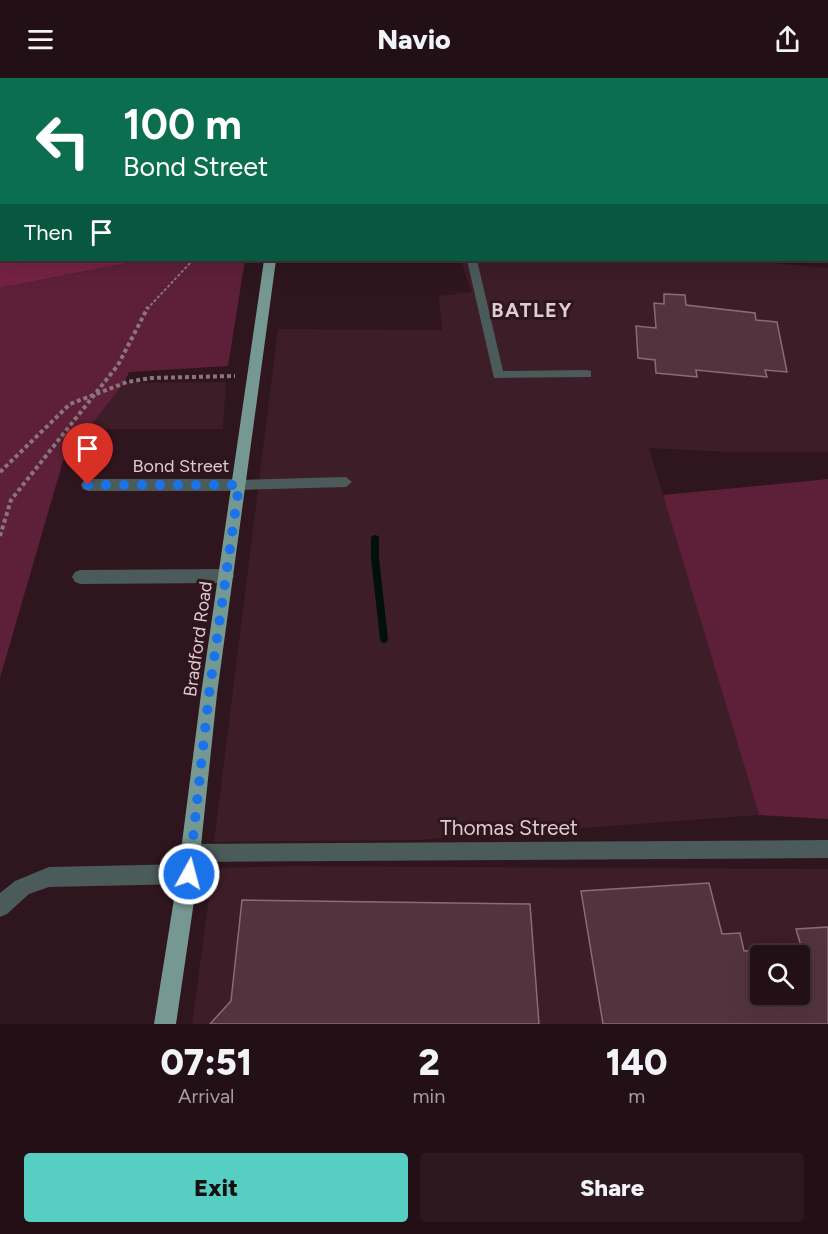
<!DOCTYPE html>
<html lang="en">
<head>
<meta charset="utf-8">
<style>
	body { margin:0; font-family:Figtree,sans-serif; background:#2b191f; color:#f1f3f6; height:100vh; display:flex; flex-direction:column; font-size:22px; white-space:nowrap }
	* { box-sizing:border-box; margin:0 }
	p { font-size:20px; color:#a39da1 }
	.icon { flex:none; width:33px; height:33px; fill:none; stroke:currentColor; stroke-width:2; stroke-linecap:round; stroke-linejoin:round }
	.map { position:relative; height:946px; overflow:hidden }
	.sheet { display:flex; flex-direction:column; background:#231016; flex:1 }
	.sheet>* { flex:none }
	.hud { position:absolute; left:0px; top:0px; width:828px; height:183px; box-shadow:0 6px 24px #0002,0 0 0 2px #403035; background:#0b6e4f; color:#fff; overflow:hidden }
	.controls { position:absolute; left:750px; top:867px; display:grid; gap:12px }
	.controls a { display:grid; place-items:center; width:60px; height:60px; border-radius:6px; background:#231016; box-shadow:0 6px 24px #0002,0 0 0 2px #403035; font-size:30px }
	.pin { position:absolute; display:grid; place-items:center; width:51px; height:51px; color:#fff; margin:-62px -26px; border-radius:50% 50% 50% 0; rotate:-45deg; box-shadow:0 0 6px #0007 }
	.pin .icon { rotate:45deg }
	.me { position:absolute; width:66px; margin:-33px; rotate:7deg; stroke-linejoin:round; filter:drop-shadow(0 0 4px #0008) }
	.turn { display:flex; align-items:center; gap:21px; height:126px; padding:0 24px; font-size:27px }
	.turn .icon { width:78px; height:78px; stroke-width:2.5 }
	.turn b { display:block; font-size:42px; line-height:51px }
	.then { display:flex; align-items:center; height:57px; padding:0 24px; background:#0003; gap:12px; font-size:22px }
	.eta { display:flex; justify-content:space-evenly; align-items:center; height:102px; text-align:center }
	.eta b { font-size:36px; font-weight:800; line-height:42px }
	.cta { display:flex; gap:12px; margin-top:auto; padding:12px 24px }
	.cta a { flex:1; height:69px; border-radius:6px; background:#57cec2; color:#111; font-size:24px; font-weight:800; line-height:69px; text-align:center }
	.cta a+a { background:#2b191f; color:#f1f3f6 }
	header { display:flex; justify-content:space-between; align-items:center; height:78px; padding:0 24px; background:#231016; font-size:27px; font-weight:800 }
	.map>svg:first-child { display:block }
	.built { fill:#3d1d27; fill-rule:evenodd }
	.green { fill:#5e2038 }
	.forest { fill:#742243 }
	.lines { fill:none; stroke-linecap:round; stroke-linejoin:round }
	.stream { fill:#010f0d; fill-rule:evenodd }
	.building { fill:#53343e; stroke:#8d6b75; stroke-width:1.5 }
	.path-far1 { stroke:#8b747b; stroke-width:2; stroke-dasharray:3 2; stroke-linecap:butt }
	.path { stroke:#8b747b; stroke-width:4; stroke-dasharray:4 3; stroke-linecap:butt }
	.service { fill:#4b5b59; fill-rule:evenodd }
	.minor { fill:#4b5b59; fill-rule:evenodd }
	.tertiary { fill:#4b5b59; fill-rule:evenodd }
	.secondary { fill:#637e7a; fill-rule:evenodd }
	.primary { fill:#769893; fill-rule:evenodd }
	.route { stroke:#1a73e8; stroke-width:10; stroke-dasharray:0 18 }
	.labels { text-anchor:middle; stroke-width:6; stroke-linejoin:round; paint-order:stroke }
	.street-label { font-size:18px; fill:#dfccd1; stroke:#2f151e }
	.far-district-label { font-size:20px; font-weight:bold; letter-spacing:1.5px; fill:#dfccd1; stroke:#2f151e }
	.near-street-label { font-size:21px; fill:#dfccd1; stroke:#2f151e }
</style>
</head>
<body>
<header><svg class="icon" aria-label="menu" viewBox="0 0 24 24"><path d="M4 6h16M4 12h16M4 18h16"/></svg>Navio<svg class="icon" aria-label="share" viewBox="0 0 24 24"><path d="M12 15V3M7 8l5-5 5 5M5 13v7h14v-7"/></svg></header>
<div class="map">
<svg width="828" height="946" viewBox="0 0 828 946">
	<rect width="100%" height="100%" fill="#2f151e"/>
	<path class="built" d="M460 182H739L828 190V374H728L649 370 759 737 418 762 214 764 278 251 442 252 439 218 472 214Z
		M226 304 223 351H88L124 305Z
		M294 788 828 791V946H192L213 790ZM760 878H800V916H760Z"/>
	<path class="green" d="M143 182H245L228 288 129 294 124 305 63 383 0 600V210Z
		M828 401V741L759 737 663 417Z"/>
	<path class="forest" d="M0 112 2 182H143L0 210Z"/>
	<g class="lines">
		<path class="stream" d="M375 457 378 458 379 460V480L388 561 387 564 384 565 381 564 380 561 371 480V460L372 458Z"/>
	</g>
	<path class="building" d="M664 216 685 217 686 227 755 235 756 242 777 244 787 294 765 292 767 299 696 292 697 299 656 295 655 282 638 280 636 248 656 250 654 225 664 226Z
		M709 805 722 856 740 855 744 873 760 872V916H800L801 868 796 851 828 849V946H603L581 813Z
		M242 822 530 826 539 946H210L231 923Z"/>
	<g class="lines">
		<path class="path-far1" d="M529 0 532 2
			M147 231 193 182"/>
		<path class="path" d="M0 394 70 326 127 304 151 300 235 298
			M0 458 11 422 118 287 148 229"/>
		<path class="service" d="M76 0H84L75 2Z
			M438 0H446L437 2Z
			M826 27H828V33L826 32Z
			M467 182H477L503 293 587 292 591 293V299L494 300Z
			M346 399 352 404 346 409 239 412 233 407 239 402Z"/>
		<path class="minor" d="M640 0H648L649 2H640Z
			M826 20H828V26H826Z
			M88 401H239L244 403 246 407 244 411 239 413H88L83 411 81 407 83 403Z
			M226 491 231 493 234 498 231 503 226 505 80 506 75 504 72 499 75 494 80 492Z
			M828 762V780L191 784 184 782 182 775 184 768 191 766Z
			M188 786 195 789 198 796 195 803 188 806 49 809 29 816 7 836 0 839V815L15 803 49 789Z"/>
		<path class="tertiary" d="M489 0H499L488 2Z
			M814 0H824L825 2H815Z"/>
		<path class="secondary" d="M0 100H2V106H0Z
			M826 175 828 183 822 182H826Z"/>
		<path class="primary" d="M291 0H299V2H291Z
			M264 182H276L217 616 198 796 176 946H154L178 796 201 616Z"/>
	</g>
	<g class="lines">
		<path class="route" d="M88 407H239L209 616 189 796"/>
	</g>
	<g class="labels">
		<g class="street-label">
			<text x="181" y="394">Bond Street</text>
			<text transform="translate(198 561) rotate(-82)" y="6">Bradford Road</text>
		</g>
		<g class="far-district-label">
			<text x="532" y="239">BATLEY</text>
		</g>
		<g class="near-street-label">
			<text x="509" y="757">Thomas Street</text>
		</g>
	</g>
</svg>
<div class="controls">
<a><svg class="icon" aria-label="search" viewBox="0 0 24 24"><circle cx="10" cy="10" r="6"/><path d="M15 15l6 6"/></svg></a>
</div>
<div class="pin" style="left:88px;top:407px;background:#d93025"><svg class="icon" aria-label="arrive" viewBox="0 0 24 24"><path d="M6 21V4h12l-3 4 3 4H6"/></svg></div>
<svg class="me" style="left:189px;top:796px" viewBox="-20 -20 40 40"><circle r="17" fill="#1a73e8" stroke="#fff" stroke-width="3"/><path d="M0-11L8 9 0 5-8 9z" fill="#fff"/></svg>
<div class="hud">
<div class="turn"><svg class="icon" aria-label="left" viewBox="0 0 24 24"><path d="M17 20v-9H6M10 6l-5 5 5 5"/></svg><div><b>100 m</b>Bond Street</div></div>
<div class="then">Then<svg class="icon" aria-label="arrive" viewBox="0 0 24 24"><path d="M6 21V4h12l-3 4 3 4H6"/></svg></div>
</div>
</div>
<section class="sheet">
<div class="eta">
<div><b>07:51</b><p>Arrival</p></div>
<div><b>2</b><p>min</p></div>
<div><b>140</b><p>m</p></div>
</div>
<div class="cta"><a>Exit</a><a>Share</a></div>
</section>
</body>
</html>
